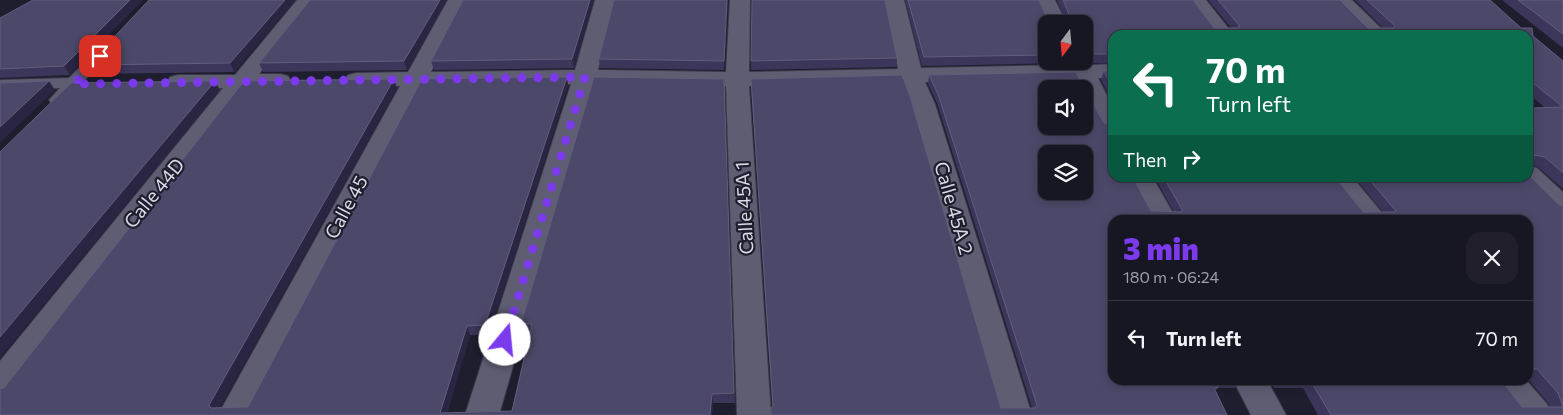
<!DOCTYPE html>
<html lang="en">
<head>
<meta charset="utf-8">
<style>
	body { margin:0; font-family:Commissioner,sans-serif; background:#201f2b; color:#f1f3f6; height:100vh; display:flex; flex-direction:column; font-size:19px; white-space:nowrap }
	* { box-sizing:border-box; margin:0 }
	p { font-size:16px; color:#9e9fa6 }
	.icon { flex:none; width:28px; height:28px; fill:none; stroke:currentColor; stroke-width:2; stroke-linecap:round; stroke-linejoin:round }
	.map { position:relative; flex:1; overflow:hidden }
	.drawer { position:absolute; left:1108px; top:215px; width:425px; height:170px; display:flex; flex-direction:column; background:#171623; border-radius:15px; box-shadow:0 2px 12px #0003,0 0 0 1px #363541 }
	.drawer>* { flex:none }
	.hud { position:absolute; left:1108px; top:30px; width:425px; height:152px; border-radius:15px; box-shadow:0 2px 12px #0003,0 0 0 1px #363541; background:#0b6e4f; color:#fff; overflow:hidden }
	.needle { width:32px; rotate:196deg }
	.fabs { position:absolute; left:1038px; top:15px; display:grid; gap:10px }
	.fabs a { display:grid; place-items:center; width:55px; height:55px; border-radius:10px; background:#171623; box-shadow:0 2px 12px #0003,0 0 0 1px #363541; font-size:25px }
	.pin { position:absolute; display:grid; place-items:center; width:42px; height:42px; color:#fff; margin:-21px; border-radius:10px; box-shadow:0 2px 8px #0006 }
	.me { position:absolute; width:55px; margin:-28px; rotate:17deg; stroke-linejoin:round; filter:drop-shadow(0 0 4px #0008) }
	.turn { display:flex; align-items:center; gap:18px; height:105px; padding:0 15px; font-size:22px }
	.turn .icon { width:65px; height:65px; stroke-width:2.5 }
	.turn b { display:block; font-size:35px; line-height:42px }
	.then { display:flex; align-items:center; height:48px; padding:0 15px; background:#0003; gap:10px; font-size:19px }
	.round { display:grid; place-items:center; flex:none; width:52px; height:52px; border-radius:15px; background:#201f2b }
	.headline { display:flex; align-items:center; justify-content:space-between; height:85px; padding:0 15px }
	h1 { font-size:30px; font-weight:800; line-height:38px; color:#7c3aed }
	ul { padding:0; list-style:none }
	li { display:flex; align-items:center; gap:15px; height:75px; padding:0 15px; border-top:1px solid #363541 }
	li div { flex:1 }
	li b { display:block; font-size:19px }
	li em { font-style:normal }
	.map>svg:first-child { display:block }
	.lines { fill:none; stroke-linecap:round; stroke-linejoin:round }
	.service-casing { stroke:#3b3949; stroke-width:2 }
	.minor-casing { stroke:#3b3949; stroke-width:2 }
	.service { fill:#5e5d72; fill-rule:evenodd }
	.minor { fill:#5e5d72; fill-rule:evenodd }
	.wall { fill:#3b365a }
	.shaded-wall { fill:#292542 }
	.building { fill:#4c4869; stroke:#625e7c; fill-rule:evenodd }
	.route { stroke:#7c3aed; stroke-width:9; stroke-dasharray:0 16.2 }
	.labels { text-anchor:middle; stroke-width:4.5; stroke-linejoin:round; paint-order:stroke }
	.street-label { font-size:19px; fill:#dad9e6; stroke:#1f1e2f }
</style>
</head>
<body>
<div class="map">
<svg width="1563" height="415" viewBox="0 0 1563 415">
	<rect width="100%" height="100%" fill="#1f1e2f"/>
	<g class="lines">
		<defs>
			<path id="service" d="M107 44 112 45 114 48 112 51 63 103H51L49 100 60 88 0 90V80L69 78 102 45Z"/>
			<path id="minor" d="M297 0H318L259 74H280L288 76 291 81 288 86 280 88H248L12 396 0 400V361L223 88 178 89 170 87 167 82 170 77 178 75H235Z
				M448 0H468L431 72 575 70 595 0H615L598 70 726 72 730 0H750L749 72 898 69 884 0H904L921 68 1068 65 1066 61H1084V56L1090 65 1112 64V78H1098L1112 105V133L1103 131C1096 120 1084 102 1084 89H1080L1075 79 925 82 935 104 1032 415H998L911 104 902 82 749 86 771 415H737L726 86 594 84 499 415H465L571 84 423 86 253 415H218L400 86 356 87 348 85 345 80 348 75 356 73 408 72Z
				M1035 0H1055L1067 24H1046Z
				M1185 0H1206L1234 35H1212Z
				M1330 0H1352L1388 35H1365Z
				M1528 166 1537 168 1563 192V216L1553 213 1519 180 1517 178H1528Z
				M1127 178H1153L1177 220H1149Z
				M1326 178H1353L1388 220H1359Z
				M1233 380H1267L1286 415H1251Z
				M1489 380H1526L1547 404 1552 415H1514L1494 390Z"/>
		</defs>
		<use href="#service" class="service-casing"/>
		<use href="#minor" class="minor-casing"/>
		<use href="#service" class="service"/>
		<use href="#minor" class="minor"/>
	</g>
	<path class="wall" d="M33 0 70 75 0 78V18Z
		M149 0H295L234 72 94 74 88 65Z
		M447 0 407 70 263 72 259 63Z
		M594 0 574 68 434 70 431 61Z
		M614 0H728L724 70 600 68 599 59Z
		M905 0H1039L1046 16 1064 17 1057 0H1193L1214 28H1231L1208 0H1340L1368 28H1383L1355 0H1490L1521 28 1533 36 1563 61V189L1538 167 1533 166 1528 174 1559 205 1563 415H1318L1303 388H1274L1268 380H1501L1522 407H1550L1548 403 1528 379V220H1112V380H1240L1235 388H1217L1216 391 1227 415 772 406 751 88 1001 408H1032L937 103 928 84 929 75 1112 178 1151 211 1174 212 1155 178H1336L1363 212H1383L1355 178H1528V108H1545L1528 93V35H1112V63H1091L1084 54V55V24H1046V61H1066L1065 63 922 66Z
		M1502 0H1563V48Z
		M897 58 896 67 751 70V61Z
		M1104 71H1112V102L1101 80Z
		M567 77 568 86 489 335H470L447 413 512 411 530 333 524 334 521 324 724 79 735 403H713L712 415H0L4 388 397 88 220 407H248Z"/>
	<path class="shaded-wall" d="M130 0H143L70 75 64 66Z
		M285 0H295L234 72 230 63Z
		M440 0H447L407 70 404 61Z
		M590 0H594L574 68 572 59Z
		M727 0H728L724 70V61Z
		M567 77 568 86 489 335 485 325Z
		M394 79 397 88 216 414 217 415 209 405Z
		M49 81 55 90 0 143V127Z
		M215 81 220 90 0 358V337Z
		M467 326 470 335 447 415 440 413Z
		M712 394 713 403 712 415H710Z"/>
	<path class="building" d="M33 0H130L64 66 0 69V18Z
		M149 0H285L230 63 88 65Z
		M310 0H440L404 61 259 63Z
		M463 0H590L572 59 431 61Z
		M614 0H727L724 61 599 59Z
		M752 0H885L897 58 751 61Z
		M908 0H1039L1046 16 1070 17 1063 0H1193L1214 28H1239V25L1218 0H1340L1368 28H1393L1395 26 1367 0H1490L1521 28H1532L1533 36 1563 61V173L1545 157 1534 155 1533 167H1528V108L1563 107 1528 79V35H1112V54H1093L1087 45 1085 50H1084V24H1046V55L924 57Z
		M1518 0H1563V34Z
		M1104 71H1112V88Z
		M1076 72 1081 81 1085 82 1089 97 1104 123 1112 125V178H1133L1151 211 1181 212 1183 211 1164 178H1336L1363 212H1394L1396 211 1368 178H1528V174L1559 205 1563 206V407L1558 393 1537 369 1528 370V220H1112V380H1214L1218 388H1214L1227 415H771V408L773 406 751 79 902 75 910 96 1001 408H1035L1037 405 938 94 929 75ZM1046 89H1084V126H1046ZM1046 154H1084V191H1046Z
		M567 77 485 325 467 326 440 413 512 411 532 324H521L594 77 724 79 734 393 712 394 710 415H0V389L4 388 244 81 394 79 209 405 211 408 248 407 422 79Z
		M49 81 0 127V83Z
		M215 81 0 337V152L71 83Z
		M1310 380H1501L1522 407H1563V415H1331Z"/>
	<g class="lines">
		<path class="route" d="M100 56 74 84 585 77 505 340"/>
	</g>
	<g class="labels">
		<g class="street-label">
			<text transform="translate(154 193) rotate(-51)" y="7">Calle 44D</text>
			<text transform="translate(346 207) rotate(-62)" y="7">Calle 45</text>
			<text transform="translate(744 208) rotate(-93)" y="7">Calle 45A 1</text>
			<text transform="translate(954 208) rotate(74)" y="7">Calle 45A 2</text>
		</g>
	</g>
</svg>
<div class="fabs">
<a><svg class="needle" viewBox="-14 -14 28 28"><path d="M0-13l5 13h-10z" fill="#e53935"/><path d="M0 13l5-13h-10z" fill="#9e9fa6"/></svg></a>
<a><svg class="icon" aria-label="sound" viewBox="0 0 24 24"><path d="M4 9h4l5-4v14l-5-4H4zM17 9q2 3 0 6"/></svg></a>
<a><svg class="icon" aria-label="layers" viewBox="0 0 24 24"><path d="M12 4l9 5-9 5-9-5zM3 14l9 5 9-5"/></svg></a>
</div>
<div class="pin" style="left:100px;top:56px;background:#d93025"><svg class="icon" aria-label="arrive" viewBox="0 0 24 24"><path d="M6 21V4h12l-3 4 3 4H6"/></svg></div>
<svg class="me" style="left:505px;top:340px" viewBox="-20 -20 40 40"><circle r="19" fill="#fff"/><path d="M0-13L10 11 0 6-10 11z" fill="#7c3aed"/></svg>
<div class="hud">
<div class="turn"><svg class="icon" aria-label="left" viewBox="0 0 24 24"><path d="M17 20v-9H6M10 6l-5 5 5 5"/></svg><div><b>70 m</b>Turn left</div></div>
<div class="then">Then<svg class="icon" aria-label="right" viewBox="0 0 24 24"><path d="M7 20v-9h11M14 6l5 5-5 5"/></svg></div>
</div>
<section class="drawer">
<div class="headline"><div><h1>3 min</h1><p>180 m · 06:24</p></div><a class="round"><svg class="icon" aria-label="close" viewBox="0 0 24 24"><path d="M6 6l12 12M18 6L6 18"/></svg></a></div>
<ul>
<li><svg class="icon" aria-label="left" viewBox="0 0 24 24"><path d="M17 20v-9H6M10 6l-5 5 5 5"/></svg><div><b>Turn left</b></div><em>70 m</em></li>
</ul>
</section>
</div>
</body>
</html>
